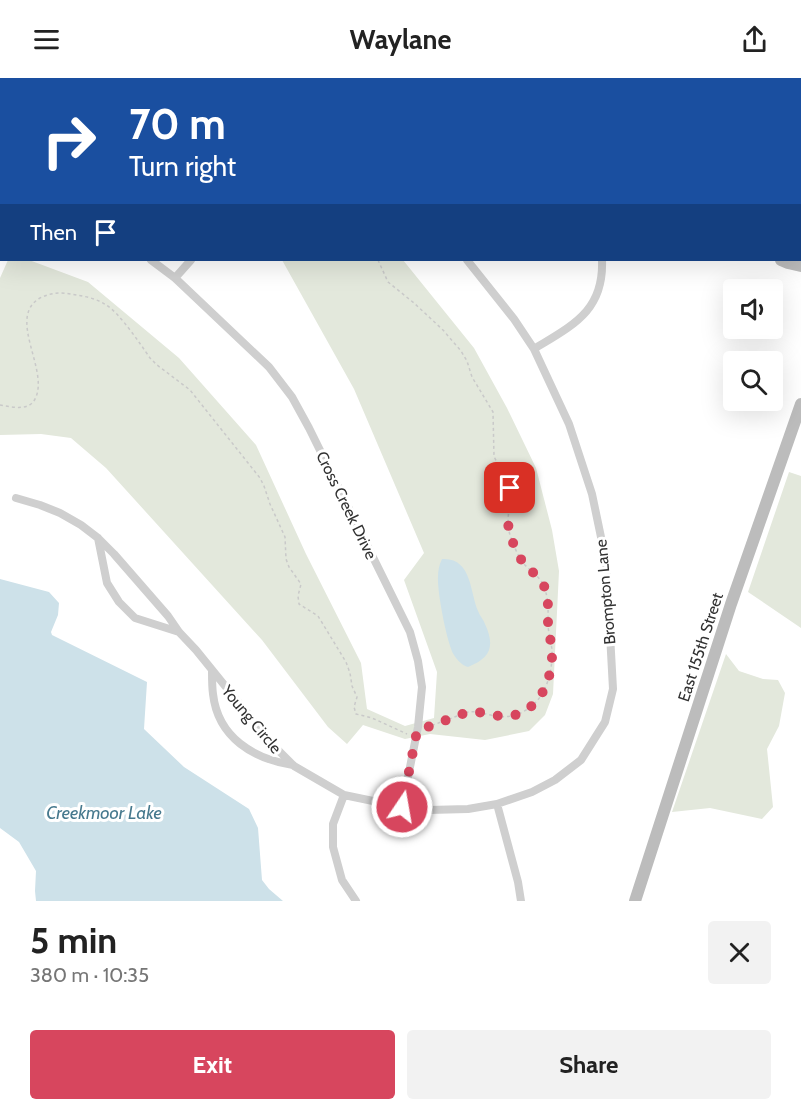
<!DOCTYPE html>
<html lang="en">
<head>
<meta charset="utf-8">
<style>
	body { margin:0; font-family:Cabin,sans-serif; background:#f2f2f2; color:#222; height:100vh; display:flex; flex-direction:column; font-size:22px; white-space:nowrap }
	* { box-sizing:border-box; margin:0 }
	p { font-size:20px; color:#767676 }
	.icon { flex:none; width:33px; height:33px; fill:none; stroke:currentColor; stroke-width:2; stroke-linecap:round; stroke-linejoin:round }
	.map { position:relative; height:823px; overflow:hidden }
	.drawer { display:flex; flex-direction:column; background:#fff; flex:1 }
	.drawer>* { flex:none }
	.top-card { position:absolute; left:0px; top:0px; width:801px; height:183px; box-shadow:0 6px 24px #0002; background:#1a4fa0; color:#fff; overflow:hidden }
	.fabs { position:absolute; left:723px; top:201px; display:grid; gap:12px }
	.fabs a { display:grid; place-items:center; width:60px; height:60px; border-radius:6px; background:#fff; box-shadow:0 6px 24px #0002; font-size:30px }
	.pin { position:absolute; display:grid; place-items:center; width:51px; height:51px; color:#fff; margin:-26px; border-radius:12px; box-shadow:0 3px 9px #0006 }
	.me { position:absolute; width:66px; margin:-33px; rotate:12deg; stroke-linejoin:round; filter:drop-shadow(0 0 4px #0008) }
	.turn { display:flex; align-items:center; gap:21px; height:126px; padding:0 30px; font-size:27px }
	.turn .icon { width:78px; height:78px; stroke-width:2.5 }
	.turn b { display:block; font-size:42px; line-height:51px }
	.then { display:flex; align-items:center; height:57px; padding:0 30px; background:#0003; gap:12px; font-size:22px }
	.round { display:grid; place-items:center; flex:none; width:63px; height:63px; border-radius:6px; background:#f2f2f2 }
	.summary { display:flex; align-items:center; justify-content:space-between; height:102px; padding:0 30px }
	h1 { font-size:36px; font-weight:700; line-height:45px }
	.primary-button { display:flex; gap:12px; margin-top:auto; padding:12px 30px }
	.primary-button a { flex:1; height:69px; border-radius:6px; background:#d7465e; color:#fff; font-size:24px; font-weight:700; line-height:69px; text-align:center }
	.primary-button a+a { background:#f2f2f2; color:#222 }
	header { display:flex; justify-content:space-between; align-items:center; height:78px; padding:0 30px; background:#fff; font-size:27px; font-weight:700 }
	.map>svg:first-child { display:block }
	.green { fill:#e3e8dc }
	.water { fill:#cde1e9 }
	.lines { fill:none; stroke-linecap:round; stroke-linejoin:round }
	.path { stroke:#c9c9c9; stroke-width:1.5; stroke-dasharray:3 3; stroke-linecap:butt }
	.street { stroke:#cfcfcf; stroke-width:8 }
	.secondary { stroke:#bcbcbc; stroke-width:12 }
	.route { stroke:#d7465e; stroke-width:10; stroke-dasharray:0 18 }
	.labels { text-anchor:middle; stroke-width:6; stroke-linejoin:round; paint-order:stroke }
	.street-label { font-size:16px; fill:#323232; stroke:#fff }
	.water-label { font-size:18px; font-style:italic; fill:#46798e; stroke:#fff }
</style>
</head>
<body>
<header><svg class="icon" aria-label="menu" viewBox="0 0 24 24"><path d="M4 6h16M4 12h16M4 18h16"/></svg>Waylane<svg class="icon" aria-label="share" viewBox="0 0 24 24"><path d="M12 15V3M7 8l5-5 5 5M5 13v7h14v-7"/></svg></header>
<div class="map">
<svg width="801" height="823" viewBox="0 0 801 823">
	<rect width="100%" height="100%" fill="#fff"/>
	<path class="green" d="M0 0H122L123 1 2 2 1 44 0 43Z
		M552 0H801V141H800V2H556Z
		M8 182H29L88 204 179 280 256 367 306 476 361 585 367 631 405 648 434 640 437 594 404 502 424 475 354 311 282 182H403L474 270 507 330 536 390 552 452 559 493 553 616 545 637 529 653 485 662 430 656 405 661 363 647 347 666 328 649 262 562 106 390 71 360 41 356 0 357V200Z
		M789 394 801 398V550L748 514Z
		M726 576 739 593 763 601 778 602 785 615 779 648 767 671 773 729 762 741 710 730 672 734Z"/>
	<path class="water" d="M442 481C472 479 470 515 478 533 480 538 483 541 485 546 495 568 491 580 468 589 462 587 458 583 454 577 447 566 437 513 438 499 438 493 439 487 442 481Z
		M0 501 49 514 59 525 58 537 51 554 52 557 147 604 144 651 184 689 249 731 258 750 262 802 269 811 283 823H36L35 813 36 793 19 764 0 750Z"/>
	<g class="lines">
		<path class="path" d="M117 0V2
			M531 0 535 2
			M378 182 388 204 414 225 443 252 461 273 467 283 472 299 493 334 494 378C498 389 508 398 510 410 512 427 504 441 511 460 514 468 518 478 523 485 530 493 540 498 544 509 549 521 548 532 548 545 548 554 551 563 552 572 553 593 546 621 526 632 514 640 500 640 486 636 480 635 475 633 468 634L425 650
			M0 327C13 329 30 334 36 319 48 290 7 239 40 220 50 215 60 214 71 216 83 218 96 220 106 227 119 234 141 267 150 280L157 287 190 312 260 400 264 408 270 426 285 459 286 481 289 489 301 506 298 518 299 526 318 538 346 584 350 595 352 608 357 619 354 629 356 636 372 640 407 656"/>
		<path class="street" d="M174 0 175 2
			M253 0 266 2
			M206 2 214 0
			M0 116 2 117
			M151 182 175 200 269 289 292 319 309 350 410 554 418 583 422 609 418 649 402 729
			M175 200 191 182
			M534 271C573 247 604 233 602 182
			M16 420 40 427 60 435 81 447 98 460 114 476 168 538 179 554 196 572 272 666 294 688 344 717 402 729 429 732 468 731 497 726 532 714 555 702 581 682 605 644 613 611 606 483 592 416 569 346 534 271 514 241 467 182
			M98 460 107 505 119 524 135 540 179 554
			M212 593C212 601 212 609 213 616 218 660 254 681 293 687
			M344 717 333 746V769L342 802 356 823
			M497 726 518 804 521 823"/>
		<path class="secondary" d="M473 0 477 2
			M506 0 510 2
			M781 182 788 185 801 188
			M635 823 731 526 801 326"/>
	</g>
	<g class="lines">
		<path class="route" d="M402 729 417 653 468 634C485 632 500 643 518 636 543 627 553 597 552 572 551 562 548 554 548 544 548 532 549 520 544 508 540 498 529 493 523 484 518 478 514 467 511 460 505 443 510 426 510 410"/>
	</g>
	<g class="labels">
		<g class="street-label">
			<text transform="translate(347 427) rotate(64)" y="6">Cross Creek Drive</text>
			<text transform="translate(605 514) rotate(-95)" y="6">Brompton Lane</text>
			<text transform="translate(700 569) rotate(-72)" y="6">East 155th Street</text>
			<text transform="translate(252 641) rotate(50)" y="6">Young Circle</text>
		</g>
		<g class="water-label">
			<text x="104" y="741">Creekmoor Lake</text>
		</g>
	</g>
</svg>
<div class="fabs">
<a><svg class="icon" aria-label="sound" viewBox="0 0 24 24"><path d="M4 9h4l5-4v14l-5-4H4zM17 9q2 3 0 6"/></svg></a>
<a><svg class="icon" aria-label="search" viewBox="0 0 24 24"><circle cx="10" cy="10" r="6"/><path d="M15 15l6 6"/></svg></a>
</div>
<div class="pin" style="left:510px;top:410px;background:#d93025"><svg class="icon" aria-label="arrive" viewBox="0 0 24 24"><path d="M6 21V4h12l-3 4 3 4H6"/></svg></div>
<svg class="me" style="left:402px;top:729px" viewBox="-20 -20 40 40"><circle r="17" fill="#d7465e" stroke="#fff" stroke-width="3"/><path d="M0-11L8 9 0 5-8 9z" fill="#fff"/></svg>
<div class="top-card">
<div class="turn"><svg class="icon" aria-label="right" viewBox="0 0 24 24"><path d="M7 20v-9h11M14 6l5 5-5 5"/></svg><div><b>70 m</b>Turn right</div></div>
<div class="then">Then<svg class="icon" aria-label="arrive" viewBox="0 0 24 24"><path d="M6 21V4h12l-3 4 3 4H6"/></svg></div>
</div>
</div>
<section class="drawer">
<div class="summary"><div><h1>5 min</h1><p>380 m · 10:35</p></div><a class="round"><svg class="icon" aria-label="close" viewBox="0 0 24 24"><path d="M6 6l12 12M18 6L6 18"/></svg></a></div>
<div class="primary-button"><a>Exit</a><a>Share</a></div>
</section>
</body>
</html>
